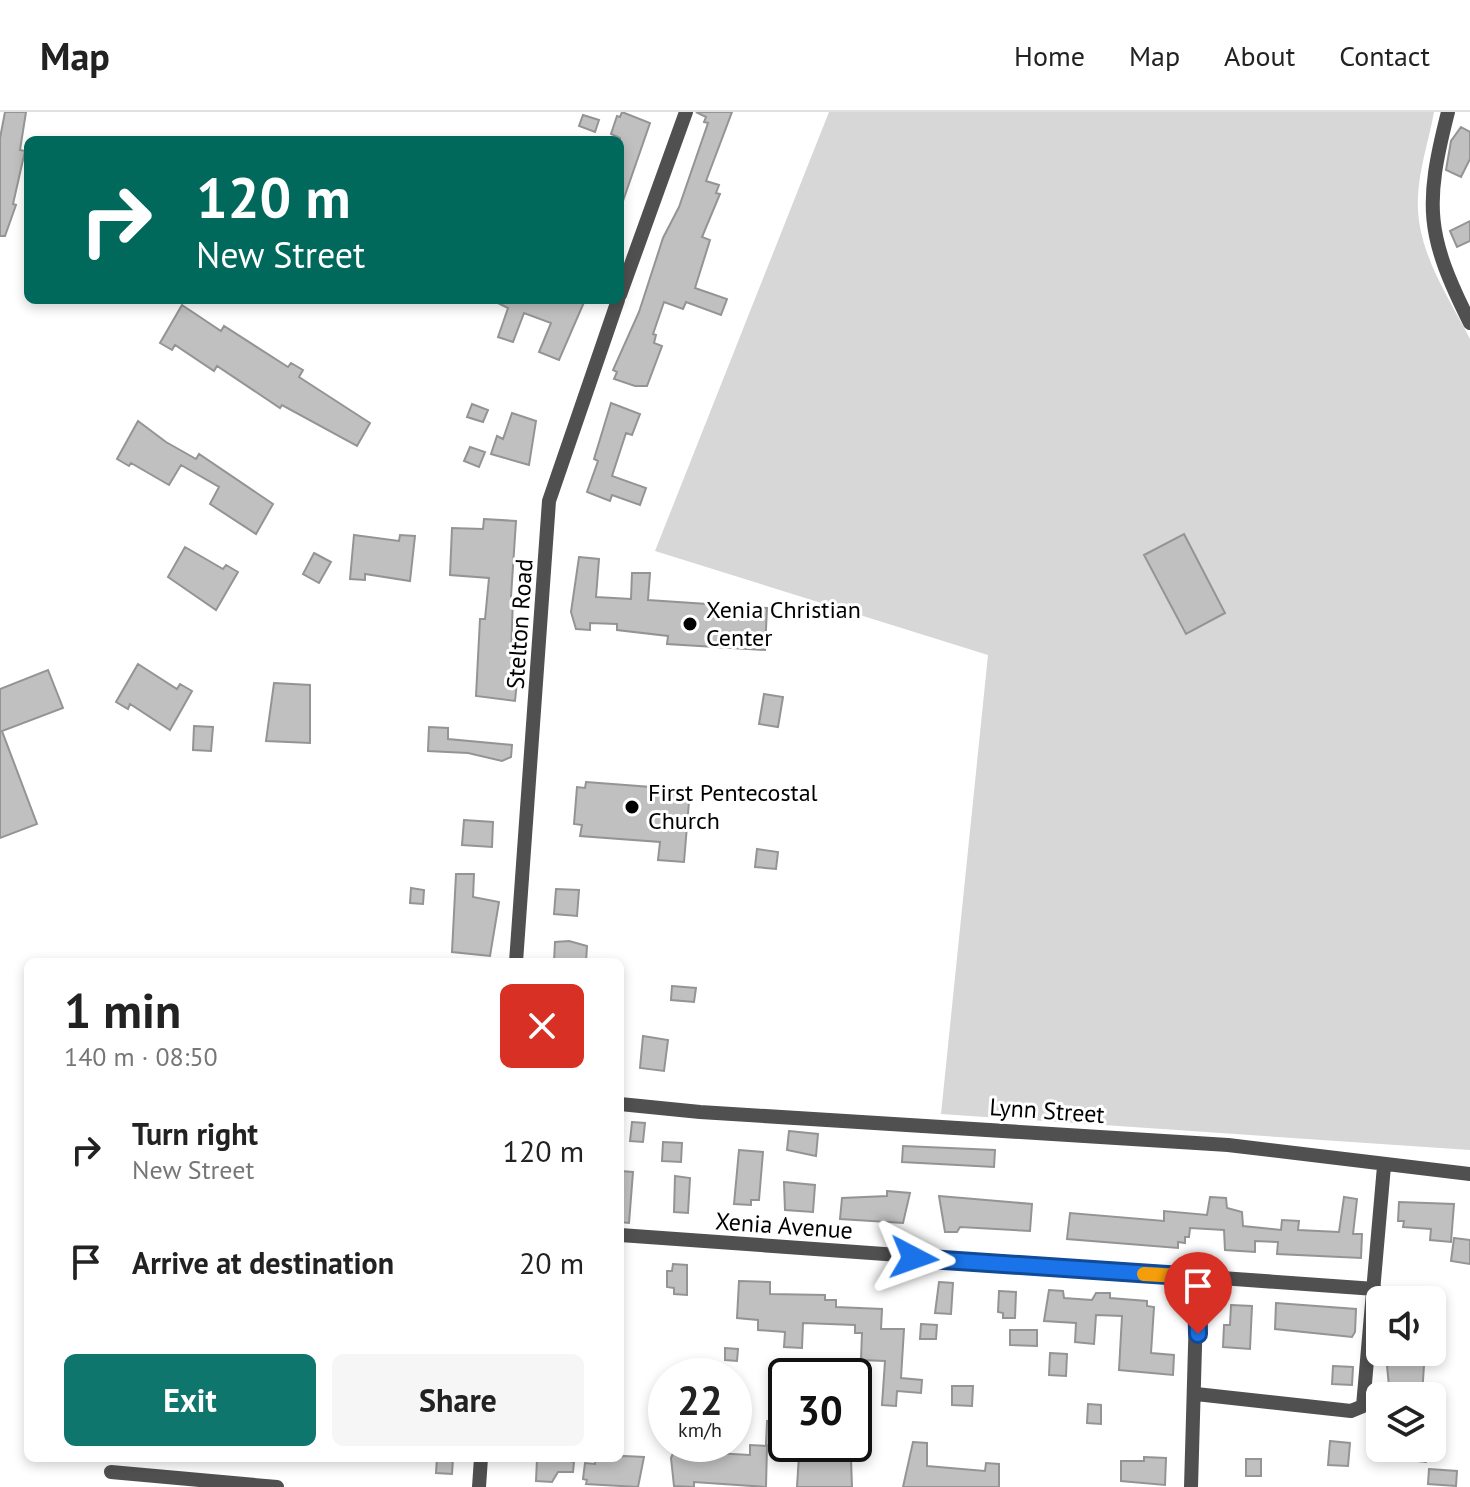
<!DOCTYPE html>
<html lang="en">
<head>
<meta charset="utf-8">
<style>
	body { margin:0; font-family:"PT Sans",sans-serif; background:#f6f6f6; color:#222; height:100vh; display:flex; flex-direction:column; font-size:30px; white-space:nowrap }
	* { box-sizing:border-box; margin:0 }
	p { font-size:26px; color:#767676 }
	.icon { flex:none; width:44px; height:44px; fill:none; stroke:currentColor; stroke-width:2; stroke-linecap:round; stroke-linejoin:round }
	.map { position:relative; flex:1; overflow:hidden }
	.side { position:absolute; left:24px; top:846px; width:600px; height:504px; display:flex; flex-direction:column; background:#fff; border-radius:12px; box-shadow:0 4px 12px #0003 }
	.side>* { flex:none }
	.hud { position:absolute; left:24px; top:24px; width:600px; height:168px; border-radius:12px; box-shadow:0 4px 12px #0003; background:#00695c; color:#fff; overflow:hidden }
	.tools { position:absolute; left:1366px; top:1174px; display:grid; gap:16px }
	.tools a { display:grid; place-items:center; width:80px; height:80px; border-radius:12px; background:#fff; box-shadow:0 4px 12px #0003; font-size:40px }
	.speed { position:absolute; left:648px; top:1246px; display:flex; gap:16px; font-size:40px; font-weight:700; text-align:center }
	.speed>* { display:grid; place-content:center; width:104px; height:104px; border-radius:50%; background:#fff; box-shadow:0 4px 12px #0003; line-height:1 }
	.speed small { font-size:20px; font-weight:400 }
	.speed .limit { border:4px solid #111; border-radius:12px; background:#fff; color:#111 }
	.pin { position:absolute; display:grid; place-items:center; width:68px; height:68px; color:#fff; margin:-82px -34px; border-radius:50% 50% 50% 0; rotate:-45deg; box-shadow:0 0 8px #0007 }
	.pin .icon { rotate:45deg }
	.me { position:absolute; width:88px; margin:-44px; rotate:94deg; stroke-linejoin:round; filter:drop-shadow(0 0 6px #0008) }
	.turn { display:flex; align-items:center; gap:28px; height:168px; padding:0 40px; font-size:36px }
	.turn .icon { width:104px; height:104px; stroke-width:2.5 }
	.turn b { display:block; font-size:56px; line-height:68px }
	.round { display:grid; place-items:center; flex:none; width:84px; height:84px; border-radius:12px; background:#f6f6f6 }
	.head { display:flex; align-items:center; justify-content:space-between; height:136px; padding:0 40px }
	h1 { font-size:48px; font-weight:700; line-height:60px }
	.primary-button { display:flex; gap:16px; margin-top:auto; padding:16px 40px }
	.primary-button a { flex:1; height:92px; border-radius:12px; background:#0f766e; color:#fff; font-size:32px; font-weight:700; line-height:92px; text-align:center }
	.primary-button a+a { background:#f6f6f6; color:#222 }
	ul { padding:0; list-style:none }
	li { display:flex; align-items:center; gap:24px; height:112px; padding:0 40px }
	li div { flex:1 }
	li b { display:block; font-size:30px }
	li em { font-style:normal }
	header { display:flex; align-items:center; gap:48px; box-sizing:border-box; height:112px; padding:0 40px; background:#fff; border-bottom:2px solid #e0e0e0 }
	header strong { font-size:38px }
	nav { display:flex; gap:44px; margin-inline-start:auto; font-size:28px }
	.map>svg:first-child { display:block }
	.green { fill:#d7d7d7 }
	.building { fill:#c0c0c0; stroke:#949494; stroke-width:2 }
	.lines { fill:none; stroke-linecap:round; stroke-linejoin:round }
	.street { stroke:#505050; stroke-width:14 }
	.route-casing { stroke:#114b97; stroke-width:20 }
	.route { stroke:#1a73e8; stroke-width:14 }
	.slow { stroke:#f59e0b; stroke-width:14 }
	.poi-dot { fill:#000; stroke:#fff; stroke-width:3 }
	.labels { text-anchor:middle; stroke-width:6; stroke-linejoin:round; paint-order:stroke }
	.poi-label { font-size:24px; fill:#000; stroke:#fff; text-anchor:start }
	.street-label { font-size:24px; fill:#000; stroke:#fff }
</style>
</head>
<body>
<header>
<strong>Map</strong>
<nav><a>Home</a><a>Map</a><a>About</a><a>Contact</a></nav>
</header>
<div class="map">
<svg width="1470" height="1375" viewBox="0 0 1470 1375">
	<rect width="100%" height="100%" fill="#fff"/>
	<path class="green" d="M829 0H1434C1429 28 1419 57 1418 85 1415 137 1447 182 1470 227V1038L941 1002 988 543 655 439Z"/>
	<path class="building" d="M5 0H26L20 38 25 39 13 92 16 93 5 124H0V26Z
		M622 0 650 11 623 89 620 26 611 22 617 4 620 5Z
		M696 0H732L706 69 719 73 716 81 720 82 702 125 710 128 695 176 727 187 721 203 686 190 683 197 664 190 653 222 656 223 654 231 662 234 647 274H635L614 267 617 260 613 258 639 200 663 126 679 95 708 11 704 10 706 5Z
		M583 3 599 8 595 20 579 14Z
		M1461 15 1470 20V47L1461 65 1446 58 1451 29Z
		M1470 109V129L1457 135 1450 119Z
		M492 188H585L559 248 539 240 551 211 524 201 513 230 498 225 508 196Z
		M182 193 221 219 224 214 288 255 291 251 303 258 299 265 370 311 357 334 282 293 280 296 217 254 214 259 175 233 172 238 160 231Z
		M611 291 640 302 632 323 626 321 612 364 646 376 640 393 612 383 610 389 587 380 598 349 594 347Z
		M472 292 488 298 483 310 467 305Z
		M512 301 536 309 529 353 491 342 497 324 503 327Z
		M138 309 166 330 196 347 199 342 273 392 256 422 210 392 219 375 181 353 169 373 131 351 129 354 117 347Z
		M470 335 485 340 479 355 464 349Z
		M484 407 516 409 511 485 513 486 511 544H518L519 549 515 589 476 584 480 507H485L489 466 450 463 452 416 483 417Z
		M1184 422 1225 501 1186 522 1144 443Z
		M354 423 399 429 400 423 415 424 410 469 365 462V468L350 467Z
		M185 435 223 457 226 453 238 460 216 498 168 465Z
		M314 441 331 450 319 471 303 462Z
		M579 445 599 447 596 485 631 487 632 461H650L648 488 767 496 765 538 667 532 668 524 617 518V512L590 511V518L576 517 571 500Z
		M138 552 177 577 180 572 192 579 170 618 130 592 128 597 116 590Z
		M48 558 63 596 2 619 37 712 0 726V577Z
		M274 571 310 573V631L266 629Z
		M764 582 783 585 778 615 759 612Z
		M194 614 213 615 211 639 193 638Z
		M429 615 448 616V627L512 633 511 645 502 649 468 641 428 639Z
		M586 670 690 678 684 750 658 748 660 730 580 724 582 713 574 712 577 675 585 676Z
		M464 708 493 710 492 735 462 733Z
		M757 737 778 740 776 757 755 755Z
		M456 762H474L473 785 499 790 490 844 452 840Z
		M411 776 424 778 423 792 410 791Z
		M556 777 579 778 577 804 554 802Z
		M569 829 587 834 586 850H554L555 830Z
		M672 874 696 876 694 890 671 888Z
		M643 924 668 928 664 959 640 956Z
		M632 1010 645 1011 643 1030 630 1029Z
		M789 1019 818 1022 816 1044 787 1038Z
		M663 1030 682 1031 681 1050 662 1049Z
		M903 1034 995 1038 994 1055 902 1050Z
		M739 1038 763 1040 759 1088H751V1093L734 1092Z
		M620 1059 633 1060 629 1111 620 1110Z
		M675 1064 690 1066 688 1101 674 1100Z
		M784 1070 815 1073 813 1100 785 1098Z
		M887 1079 910 1081 903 1111 840 1107 842 1086 887 1084Z
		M939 1084 1032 1092 1030 1119 960 1115 957 1120H945Z
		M1210 1085 1226 1086 1227 1096 1242 1100 1243 1114 1281 1118 1282 1108 1299 1109 1298 1118 1339 1120 1344 1085 1357 1087 1353 1122H1362L1361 1146 1277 1142 1278 1130 1255 1129V1140L1225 1138 1224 1118 1190 1116 1189 1125H1185V1131L1178 1130V1136L1067 1127 1070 1101 1164 1109V1099L1207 1103Z
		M1399 1090 1454 1092 1451 1130 1430 1128 1431 1117 1403 1115 1404 1109H1398Z
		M1454 1126 1470 1128V1152L1451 1149Z
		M673 1152 687 1153V1183L674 1182V1176L667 1175V1159H672Z
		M739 1169 770 1170V1182L825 1183V1188H836V1195L882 1197 881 1217H904L901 1266 922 1268 921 1281 897 1279 896 1294 882 1293 885 1249 861 1248 862 1221H855V1213L803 1211 802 1236 784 1235 785 1220 758 1218V1208L737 1206Z
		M939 1170 953 1171 951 1202 935 1201Z
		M1049 1178 1063 1179 1064 1186 1092 1188 1096 1181H1110V1186L1147 1189V1194L1154 1195 1151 1241 1174 1243 1173 1263 1119 1258 1122 1204 1096 1203 1094 1232 1075 1230 1076 1211 1044 1209Z
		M999 1179 1016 1180 1015 1206H1003V1201L998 1200Z
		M1276 1191 1356 1197 1355 1220 1352 1225 1275 1217Z
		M1231 1193 1252 1194 1250 1237 1223 1235 1224 1213H1230Z
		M921 1212 937 1213 936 1227H920Z
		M1010 1218H1037V1234L1010 1233Z
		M725 1236 738 1237 737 1249 725 1248Z
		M1050 1241 1067 1242 1066 1264 1049 1263Z
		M1392 1252 1424 1253 1422 1284H1390L1387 1254Z
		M1333 1254 1353 1255 1352 1273 1332 1272Z
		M952 1274H973L972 1294 952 1293Z
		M1088 1292 1101 1293V1312L1087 1311Z
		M767 1309 781 1310 780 1334 766 1333Z
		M1330 1329 1350 1331 1348 1354 1328 1353Z
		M913 1330 927 1331V1354L985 1359 986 1351 999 1352V1375H903Z
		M677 1332H696V1340L750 1343V1333L767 1334 766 1375 694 1370V1375L674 1374 671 1346Z
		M1380 1336H1427L1426 1350 1379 1345Z
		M799 1343 851 1347 852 1375H797Z
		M624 1344 644 1345 638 1375 586 1372 587 1368 583 1367 585 1351 595 1352V1346Z
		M1144 1345 1166 1346 1165 1373 1121 1369V1349H1144Z
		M437 1346H453L452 1362 436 1361Z
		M559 1346 574 1350 573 1360H558L552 1370 536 1369 537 1347Z
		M1246 1347H1261V1364H1246Z
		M1429 1357 1457 1359 1456 1374 1428 1372Z"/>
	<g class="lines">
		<path class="street" d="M1448 0C1424 94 1426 123 1470 211
			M620 183 686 0
			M516 850 549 389 618 188
			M620 992 700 1000 1228 1033 1470 1062
			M620 1123 1375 1177
			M1196 1282 1351 1299 1363 1294 1384 1054
			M111 1360 277 1375
			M479 1375 481 1346
			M1191 1375 1197 1165"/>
	</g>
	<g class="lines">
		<defs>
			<path id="route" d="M914 1146 1197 1165 1198 1222"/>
		</defs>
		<use href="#route" class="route-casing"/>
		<use href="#route" class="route"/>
		<path class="slow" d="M1144 1162 1197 1165V1180"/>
	</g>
	<g class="poi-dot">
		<circle cx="690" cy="512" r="8"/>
		<circle cx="632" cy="695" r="8"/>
	</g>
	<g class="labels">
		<g class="poi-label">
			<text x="706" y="506">Xenia Christian<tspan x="706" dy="28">Center</tspan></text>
			<text x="648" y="689">First Pentecostal<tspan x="648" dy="28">Church</tspan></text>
		</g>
		<g class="street-label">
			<text transform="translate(520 512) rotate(-86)" y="8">Stelton Road</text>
			<text transform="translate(1047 999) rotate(4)" y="8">Lynn Street</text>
			<text transform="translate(784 1114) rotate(4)" y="8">Xenia Avenue</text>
		</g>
	</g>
</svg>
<div class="tools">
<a><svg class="icon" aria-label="sound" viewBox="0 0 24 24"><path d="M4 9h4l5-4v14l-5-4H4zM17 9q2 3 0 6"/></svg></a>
<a><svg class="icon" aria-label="layers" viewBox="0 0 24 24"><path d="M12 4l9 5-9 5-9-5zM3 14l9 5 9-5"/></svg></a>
</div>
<div class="speed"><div>22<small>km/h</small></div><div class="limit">30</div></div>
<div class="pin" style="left:1198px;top:1222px;background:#d93025"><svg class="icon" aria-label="arrive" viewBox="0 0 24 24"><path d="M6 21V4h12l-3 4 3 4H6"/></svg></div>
<svg class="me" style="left:914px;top:1146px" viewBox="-20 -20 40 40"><path d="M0-17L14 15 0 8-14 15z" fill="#1a73e8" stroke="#fff" stroke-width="4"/></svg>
<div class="hud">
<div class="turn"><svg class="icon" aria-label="right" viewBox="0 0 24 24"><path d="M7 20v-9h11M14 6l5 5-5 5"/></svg><div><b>120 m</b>New Street</div></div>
</div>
<section class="side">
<div class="head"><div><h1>1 min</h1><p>140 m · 08:50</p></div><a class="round" style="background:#d93025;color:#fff"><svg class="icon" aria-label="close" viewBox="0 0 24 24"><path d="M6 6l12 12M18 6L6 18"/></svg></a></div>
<ul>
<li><svg class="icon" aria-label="right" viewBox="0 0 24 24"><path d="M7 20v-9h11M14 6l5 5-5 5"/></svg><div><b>Turn right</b><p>New Street</p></div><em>120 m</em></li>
<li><svg class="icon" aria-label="arrive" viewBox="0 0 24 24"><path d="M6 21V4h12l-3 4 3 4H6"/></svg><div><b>Arrive at destination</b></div><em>20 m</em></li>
</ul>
<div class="primary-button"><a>Exit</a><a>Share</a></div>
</section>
</div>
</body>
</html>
